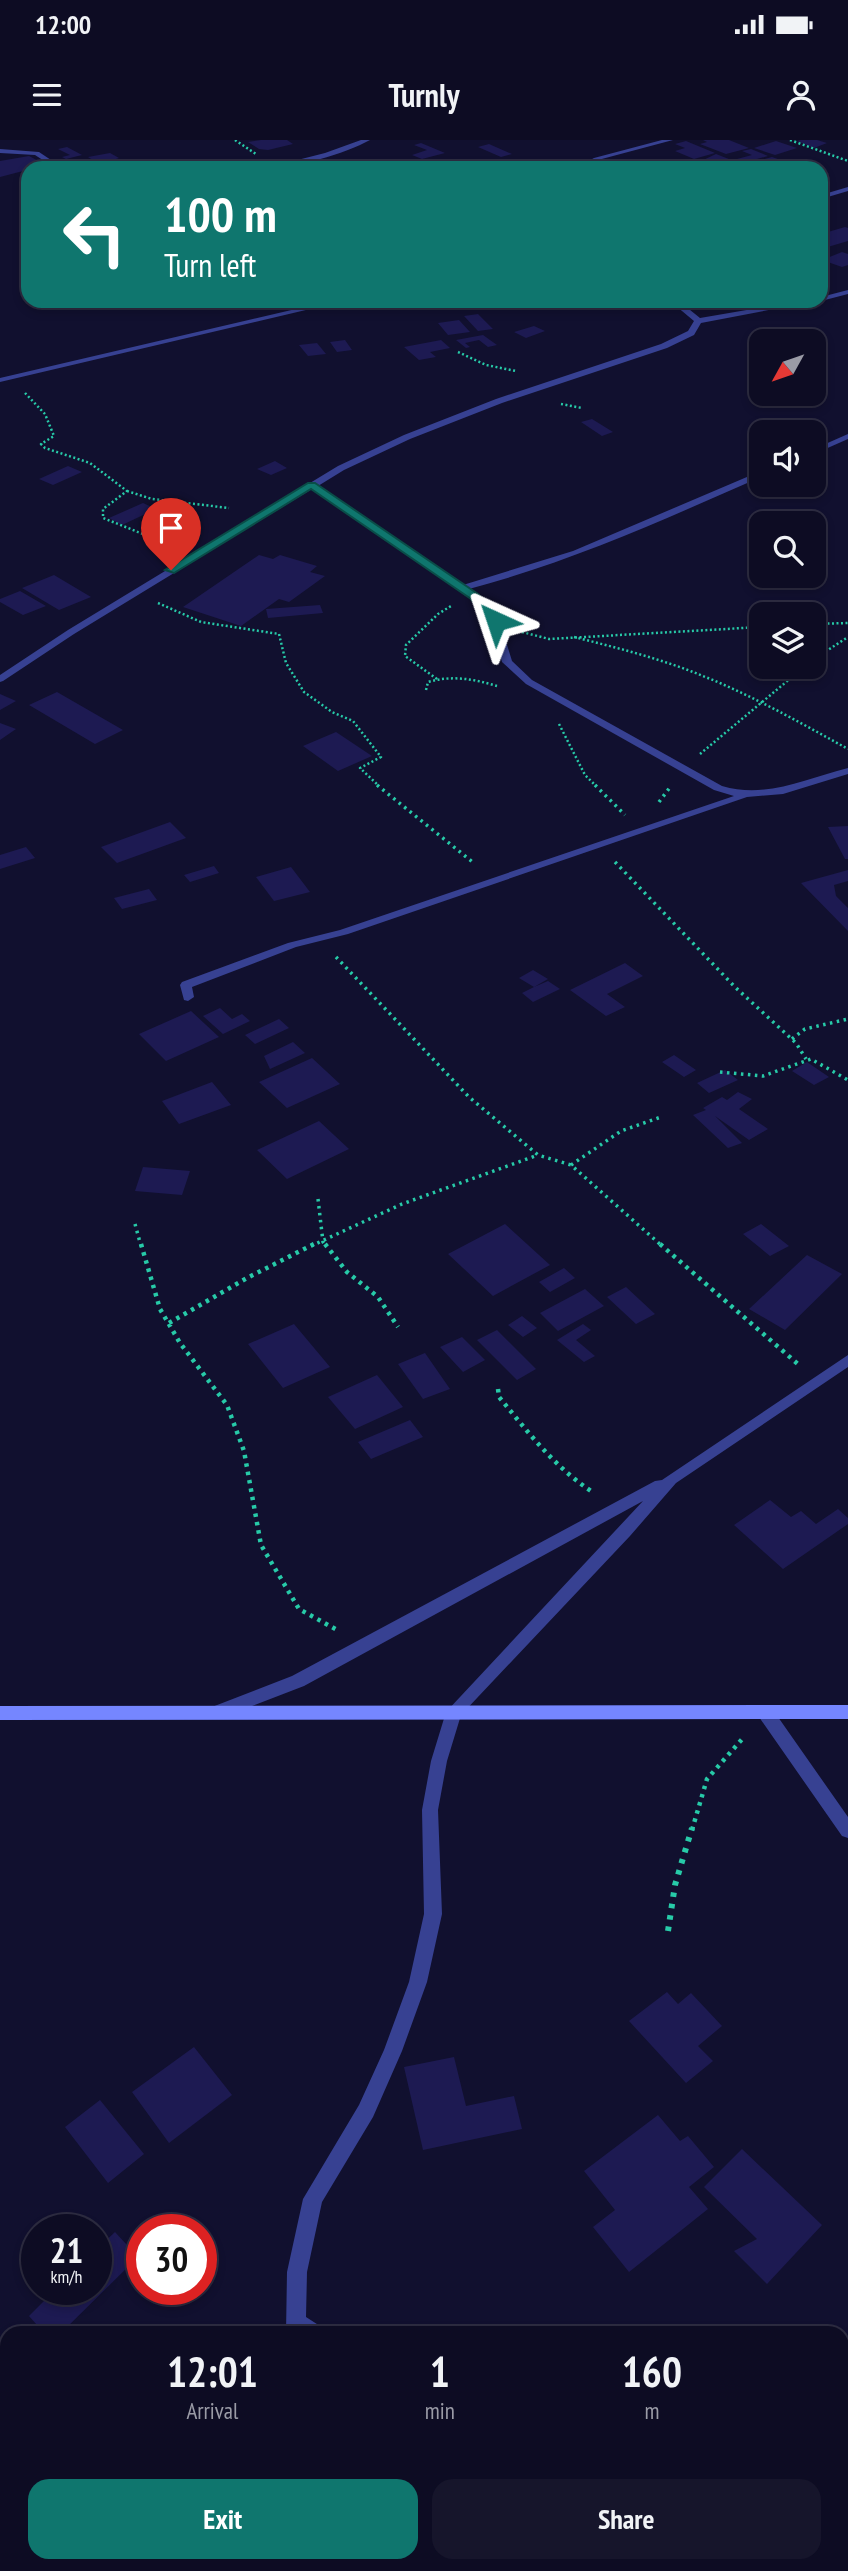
<!DOCTYPE html>
<html lang="en">
<head>
<meta charset="utf-8">
<style>
	body { margin:0; font-family:"PT Sans Narrow",sans-serif; background:#16152b; color:#f1f3f6; height:100vh; display:flex; flex-direction:column; font-size:26px; white-space:nowrap }
	* { box-sizing:border-box; margin:0 }
	p { font-size:23px; color:#9a9ba6 }
	.icon { flex:none; width:38px; height:38px; fill:none; stroke:currentColor; stroke-width:2; stroke-linecap:round; stroke-linejoin:round }
	.map { position:relative; flex:1; overflow:hidden }
	.side { position:absolute; left:0px; top:2186px; width:849px; height:247px; display:flex; flex-direction:column; background:#0d0c23; border-radius:21px 21px 0 0; box-shadow:0 4px 10px #0003,0 0 0 2px #2d2c41 }
	.side>* { flex:none }
	.banner { position:absolute; left:21px; top:21px; width:807px; height:147px; border-radius:21px; box-shadow:0 4px 10px #0003,0 0 0 2px #2d2c41; background:#0f766e; color:#fff; overflow:hidden }
	.needle { width:46px; rotate:230deg }
	.buttons { position:absolute; left:749px; top:189px; display:grid; gap:14px }
	.buttons a { display:grid; place-items:center; width:77px; height:77px; border-radius:14px; background:#0d0c23; box-shadow:0 4px 10px #0003,0 0 0 2px #2d2c41; font-size:35px }
	.speed { position:absolute; left:21px; top:2074px; display:flex; gap:14px; font-size:35px; font-weight:700; text-align:center }
	.speed>* { display:grid; place-content:center; width:91px; height:91px; border-radius:50%; background:#0d0c23; box-shadow:0 4px 10px #0003,0 0 0 2px #2d2c41; line-height:1 }
	.speed small { font-size:18px; font-weight:400 }
	.speed .limit { border:10px solid #d22; background:#fff; color:#111 }
	.pin { position:absolute; display:grid; place-items:center; width:60px; height:60px; color:#fff; margin:-72px -30px; border-radius:50% 50% 50% 0; rotate:-45deg; box-shadow:0 0 7px #0007 }
	.pin .icon { rotate:45deg }
	.me { position:absolute; width:77px; margin:-38px; rotate:318deg; stroke-linejoin:round; filter:drop-shadow(0 0 5px #0008) }
	.turn { display:flex; align-items:center; gap:24px; height:147px; padding:0 28px; font-size:32px }
	.turn .icon { width:91px; height:91px; stroke-width:2.5 }
	.turn b { display:block; font-size:49px; line-height:60px }
	.eta { display:flex; justify-content:space-evenly; align-items:center; height:119px; text-align:center }
	.eta b { font-size:42px; font-weight:600; line-height:49px }
	.primary-button { display:flex; gap:14px; margin-top:auto; padding:14px 28px }
	.primary-button a { flex:1; height:80px; border-radius:21px; background:#0f766e; color:#fff; font-size:28px; font-weight:600; line-height:80px; text-align:center }
	.primary-button a+a { background:#16152b; color:#f1f3f6 }
	.status { display:flex; justify-content:space-between; align-items:center; height:49px; padding:0 35px; background:#0d0c23; direction:ltr }
	.status svg { height:19px; fill:currentColor }
	header { display:flex; justify-content:space-between; align-items:center; height:91px; padding:0 28px; background:#0d0c23; font-size:32px; font-weight:600 }
	.map>svg:first-child { display:block }
	.building { fill:#1d1a52 }
	.lines { fill:none; stroke-linecap:round; stroke-linejoin:round }
	.path-far3 { stroke:#27caa8; stroke-width:2.5; stroke-dasharray:2 2.5; stroke-linecap:butt }
	.path-far2 { stroke:#27caa8; stroke-width:3.5; stroke-dasharray:2.5 4.5; stroke-linecap:butt }
	.path-far1 { stroke:#27caa8; stroke-width:4.5; stroke-dasharray:3.5 5; stroke-linecap:butt }
	.path { stroke:#27caa8; stroke-width:6; stroke-dasharray:4.5 7; stroke-linecap:butt }
	.street { fill:#374192; fill-rule:evenodd }
	.secondary { fill:#7586ff; fill-rule:evenodd }
	.route { fill:#0f766e; stroke:#0a4d48; stroke-width:2 }
</style>
</head>
<body>
<div class="status"><b>12:00</b><svg viewBox="0 0 49 12"><path d="M0 12V9h3v3zM5 12V6h3v6zM10 12V3h3v9zM15 12V0h3v12zM26 1h20v11H26zM47 4h2v5h-2z"/></svg></div>
<header><svg class="icon" aria-label="menu" viewBox="0 0 24 24"><path d="M4 6h16M4 12h16M4 18h16"/></svg>Turnly<svg class="icon" aria-label="person" viewBox="0 0 24 24"><circle cx="12" cy="8" r="4"/><path d="M4 21q1-7 8-7t8 7"/></svg></header>
<div class="map">
<svg width="848" height="2431" viewBox="0 0 848 2431">
	<rect width="100%" height="100%" fill="#11102f"/>
	<path class="building" d="M261 0H287L293 4 268 10 259 9 248 2Z
		M703 0H729L749 8 726 14 700 4 707 2Z
		M801 0H817L827 3 814 8 797 1Z
		M686 1 715 13 694 19 675 11 685 8 675 4Z
		M776 1 797 8 775 15 754 8Z
		M421 3 445 13 422 19 412 15 427 10 414 5Z
		M489 4 512 14 501 17 478 7Z
		M67 7 82 15 66 19 62 17 70 15 58 9Z
		M751 9 768 16 746 22 737 19 752 15 742 11Z
		M110 13 119 18 113 20 118 23 99 24 88 17Z
		M716 14 739 23 715 28 699 22Z
		M29 16 46 25 0 37V21Z
		M772 17 795 25 786 27 773 23 757 28H733Z
		M462 19 483 28H434V27Z
		M684 19 705 28H690L674 21Z
		M845 87 848 88V101L821 109V94Z
		M842 112 848 114V125L842 127 822 120Z
		M478 174 493 189 478 191 464 176Z
		M459 180 470 192 448 195 438 183Z
		M534 186 545 191 526 198 514 192Z
		M483 195 497 205 488 207 479 200 465 203 470 207 466 208 456 200Z
		M345 200 352 210 337 212 330 202Z
		M441 200 450 208 430 212 436 217 419 220 404 207Z
		M317 203 326 214 308 216 299 205Z
		M592 279 613 292 602 296 581 282Z
		M275 321 287 328 271 335 257 329Z
		M68 326 82 332 53 345 39 339Z
		M143 363 156 369 122 385 109 378Z
		M259 415 273 419 280 415 317 426 310 432 325 436 289 462 279 459 241 486 183 467Z
		M54 435 91 457 59 470 22 448Z
		M20 451 46 466 23 475 0 462V459Z
		M320 465 323 473 268 478 266 469Z
		M57 552 123 590 95 604 29 565Z
		M0 554 16 561 0 570Z
		M0 583 16 589 0 600Z
		M336 592 372 616 338 631 303 606Z
		M170 682 186 698 117 723 101 707Z
		M848 686V719H845L828 687Z
		M26 707 35 718 0 729V715Z
		M214 726 219 733 190 742 184 735Z
		M291 727 310 752 274 761 256 737Z
		M848 730V741L834 745 836 756 848 768V791L801 743Z
		M149 749 157 760 122 769 114 758Z
		M625 823 643 836 607 854 625 867 606 876 570 850Z
		M533 830 548 839 534 847 548 841 560 849 533 862 522 853 534 847 519 838Z
		M220 868 232 879 242 874 250 881 223 894 203 876Z
		M191 871 219 897 166 921 139 894Z
		M279 879 289 888 255 904 245 895Z
		M293 902 305 913 270 929 264 916Z
		M674 915 696 930 684 937 662 922Z
		M312 918 340 944 287 968 259 942Z
		M807 922 829 937 814 945 792 931Z
		M725 930 738 940 709 953 697 943Z
		M212 942 231 965 179 984 162 961Z
		M738 952 752 959 739 969 768 989 749 1000 715 976 742 1003 728 1008 693 975 706 970 703 968 722 957 727 960Z
		M319 981 349 1009 287 1039 257 1010Z
		M143 1027 190 1031 182 1055 135 1051Z
		M505 1084 550 1125 493 1156 448 1114Z
		M761 1084 789 1106 770 1116 743 1094Z
		M807 1115 842 1134 785 1190 749 1169Z
		M564 1128 575 1138 550 1152 539 1142Z
		M626 1147 655 1174 636 1184 607 1157Z
		M585 1149 604 1166 558 1191 540 1173Z
		M522 1176 537 1188 523 1197 508 1185Z
		M294 1184 330 1227 283 1248 248 1204Z
		M583 1184 591 1190 576 1200 595 1216 584 1222 557 1200Z
		M497 1190 536 1229 517 1240 477 1200Z
		M462 1197 485 1220 463 1232 440 1207Z
		M425 1213 450 1249 423 1259 398 1224Z
		M377 1235 403 1267 355 1289 328 1257Z
		M410 1280 423 1297 371 1319 358 1302Z
		M770 1360 791 1377 801 1371 816 1384 838 1369 848 1378V1384L783 1429 734 1385Z
		M667 1852 678 1864 691 1853 722 1886 698 1906 713 1921 686 1943 629 1881Z
		M194 1907 232 1955 169 2003 132 1952Z
		M454 1917 466 1966 514 1956 522 1989 423 2010 404 1927Z
		M100 1960 144 2014 108 2043 65 1987Z
		M658 1975 680 2001 688 1996 714 2027 689 2047 708 2069 629 2132 593 2087 615 2070 584 2031Z
		M742 2009 822 2085 767 2144 734 2111 757 2099 704 2047Z
		M115 2092 138 2117 61 2193H44L29 2176 56 2149H96V2110Z
		M848 2229V2266L842 2259V2235Z
		M347 2426H440L444 2431H351Z"/>
	<g class="lines">
		<path class="path-far3" d="M235 0 256 14
			M790 0 848 21
			M496 161 500 164
			M458 212 486 225 516 231
			M25 253 45 274 54 296 41 304 45 308 90 323 127 351 103 369V378L148 396 164 409
			M561 264 582 268
			M127 351 152 359 229 368
			M158 463 201 482 279 494 286 523 304 552 332 572 353 581 381 617 360 628 379 646
			M814 484 848 483
			M522 492 549 499 761 487
			M574 497C618 508 662 519 703 536 753 556 801 583 848 609
			M814 519 848 497
			M437 539 405 516 406 505 438 474 451 466
			M426 550 428 542C452 535 474 539 497 546
			M559 584 585 635 596 646
			M700 614 804 527"/>
		<path class="path-far2" d="M377 645 475 724
			M595 645 625 675
			M659 662 671 646
			M615 722 735 847 796 903 806 919
			M336 817 469 957 538 1015 571 1025 662 1106
			M792 899 805 889 848 879
			M720 932 763 936 811 919 848 940
			M571 1025 621 991 661 977
			M318 1059 323 1102 326 1106
			M135 1084 141 1106
			M311 1106 402 1064 538 1015"/>
		<path class="path-far1" d="M141 1104 160 1169 180 1203 227 1265 244 1311 261 1405 299 1469 339 1491
			M325 1104 347 1132 378 1157 398 1187
			M660 1104 799 1225
			M169 1183 247 1138 314 1104
			M498 1249 499 1257C528 1292 555 1328 594 1353
			M692 1690 707 1639 744 1597"/>
		<path class="path" d="M668 1791 675 1745 692 1688
			M193 2426 196 2431
			M632 2431 642 2426"/>
		<path class="street" d="M361 0H370C345 14 295 28 266 28L325 13Z
			M662 0H673L598 20 583 28H575L594 18Z
			M0 9 39 12 63 28H55L35 15 0 13Z
			M848 47V51L821 59V55Z
			M848 150V154L821 161H820L821 157Z
			M330 161H344L0 242V238Z
			M670 161H679L700 178 799 161H816L701 183 694 195 667 208 502 263 410 299 344 330 318 346 463 445 573 411 761 331V337C665 379 571 422 469 449L478 455 499 479 512 521 532 540 722 646C766 659 805 639 848 628V634L783 654 747 657 348 794 296 807 192 847 194 857 188 861 184 860 180 845 182 842 288 803 340 790 734 656 714 650 526 544 502 522 491 482 472 459 312 349 74 494 3 541 0 542V535L68 490 338 326 404 295 496 259 661 204 688 191 694 181Z
			M848 294V299L814 314V309Z
			M848 1215V1227L676 1343 630 1396 461 1575 447 1621 438 1670 442 1774 427 1842 402 1911 373 1977 322 2062 307 2132 306 2177 320 2186 323 2193H286L287 2132 303 2059 359 1965 384 1910 409 1842 424 1774 422 1670 431 1621 446 1572 643 1361 304 1546 218 1579 212 1577 210 1572 212 1567 292 1536 655 1341 662 1340Z
			M765 1565 771 1567 848 1677V1698L842 1696 759 1577 757 1572 759 1567Z
			M247 2426H271L269 2431H244Z
			M666 2426H692L695 2431H668Z"/>
		<path class="secondary" d="M848 1565V1579L0 1580V1566Z"/>
	</g>
	<path class="route" d="M308 343H315L478 454 500 479V484H492L471 459 311 349 174 433 165 430Z"/>
</svg>
<div class="buttons">
<a><svg class="needle" viewBox="-14 -14 28 28"><path d="M0-13l5 13h-10z" fill="#e53935"/><path d="M0 13l5-13h-10z" fill="#9a9ba6"/></svg></a>
<a><svg class="icon" aria-label="sound" viewBox="0 0 24 24"><path d="M4 9h4l5-4v14l-5-4H4zM17 9q2 3 0 6"/></svg></a>
<a><svg class="icon" aria-label="search" viewBox="0 0 24 24"><circle cx="10" cy="10" r="6"/><path d="M15 15l6 6"/></svg></a>
<a><svg class="icon" aria-label="layers" viewBox="0 0 24 24"><path d="M12 4l9 5-9 5-9-5zM3 14l9 5 9-5"/></svg></a>
</div>
<div class="speed"><div>21<small>km/h</small></div><div class="limit">30</div></div>
<div class="pin" style="left:171px;top:430px;background:#d93025"><svg class="icon" aria-label="arrive" viewBox="0 0 24 24"><path d="M6 21V4h12l-3 4 3 4H6"/></svg></div>
<svg class="me" style="left:496px;top:481px" viewBox="-20 -20 40 40"><path d="M0-17L14 15 0 8-14 15z" fill="#0f766e" stroke="#fff" stroke-width="4"/></svg>
<div class="banner">
<div class="turn"><svg class="icon" aria-label="left" viewBox="0 0 24 24"><path d="M17 20v-9H6M10 6l-5 5 5 5"/></svg><div><b>100 m</b>Turn left</div></div>
</div>
<section class="side">
<div class="eta">
<div><b>12:01</b><p>Arrival</p></div>
<div><b>1</b><p>min</p></div>
<div><b>160</b><p>m</p></div>
</div>
<div class="primary-button"><a>Exit</a><a>Share</a></div>
</section>
</div>
</body>
</html>
